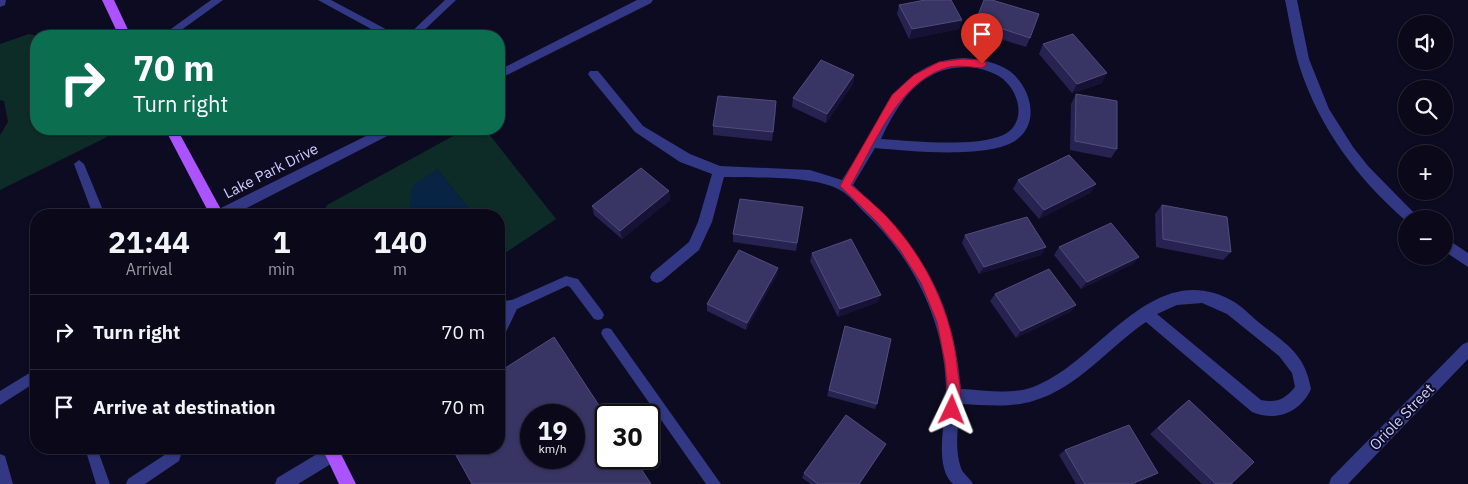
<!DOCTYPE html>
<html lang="en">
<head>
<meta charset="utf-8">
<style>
	body { margin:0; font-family:"IBM Plex Sans",sans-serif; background:#131122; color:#f1f3f6; height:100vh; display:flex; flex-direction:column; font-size:19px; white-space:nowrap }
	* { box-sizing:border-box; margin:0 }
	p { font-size:16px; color:#999aa2 }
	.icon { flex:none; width:28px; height:28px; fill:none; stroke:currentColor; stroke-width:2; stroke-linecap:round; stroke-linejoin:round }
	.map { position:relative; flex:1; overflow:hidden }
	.drawer { position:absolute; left:30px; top:209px; width:475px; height:245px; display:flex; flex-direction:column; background:#0a0819; border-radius:20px; box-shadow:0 1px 4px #0004,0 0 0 1px #2a2938 }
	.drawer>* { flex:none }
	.banner { position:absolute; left:30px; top:30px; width:475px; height:105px; border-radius:20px; box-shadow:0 1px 4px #0004,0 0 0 1px #2a2938; background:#0b6e4f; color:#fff; overflow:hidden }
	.buttons { position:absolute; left:1398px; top:15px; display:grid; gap:10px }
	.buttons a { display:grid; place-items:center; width:55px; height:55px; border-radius:50%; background:#0a0819; box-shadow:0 1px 4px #0004,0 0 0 1px #2a2938; font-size:25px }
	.speed { position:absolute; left:520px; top:404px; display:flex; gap:10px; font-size:25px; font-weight:700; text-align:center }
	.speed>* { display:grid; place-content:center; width:65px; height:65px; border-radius:50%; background:#0a0819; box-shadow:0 1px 4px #0004,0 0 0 1px #2a2938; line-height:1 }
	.speed small { font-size:12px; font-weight:400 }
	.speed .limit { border:2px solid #111; border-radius:8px; background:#fff; color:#111 }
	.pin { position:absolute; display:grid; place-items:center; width:42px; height:42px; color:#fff; margin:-51px -21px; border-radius:50% 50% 50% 0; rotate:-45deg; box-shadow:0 0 5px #0007 }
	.pin .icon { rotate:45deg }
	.me { position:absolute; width:55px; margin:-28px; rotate:2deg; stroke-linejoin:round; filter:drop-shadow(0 0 4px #0008) }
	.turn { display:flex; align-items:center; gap:18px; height:105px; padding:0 20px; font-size:22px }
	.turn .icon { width:65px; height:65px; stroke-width:2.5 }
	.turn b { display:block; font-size:35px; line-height:42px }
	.eta { display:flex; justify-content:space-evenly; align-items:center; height:85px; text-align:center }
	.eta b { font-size:30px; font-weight:700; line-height:35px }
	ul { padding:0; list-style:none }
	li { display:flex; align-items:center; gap:15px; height:75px; padding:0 20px; border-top:1px solid #2a2938 }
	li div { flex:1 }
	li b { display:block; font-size:19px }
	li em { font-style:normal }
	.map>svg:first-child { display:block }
	.green { fill:#0e2c27 }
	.water { fill:#072444 }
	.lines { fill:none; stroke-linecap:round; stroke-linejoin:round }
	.service { fill:#323884; fill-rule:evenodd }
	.minor { fill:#323884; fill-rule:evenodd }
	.tertiary { fill:#323884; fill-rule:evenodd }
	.primary { fill:#ab53ff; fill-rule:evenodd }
	.wall { fill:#262351 }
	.shaded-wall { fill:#151236 }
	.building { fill:#383564; stroke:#4f4d7c; fill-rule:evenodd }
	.route { fill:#e11d48; stroke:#92132f }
	.labels { text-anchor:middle; stroke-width:4; stroke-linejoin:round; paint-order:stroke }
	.street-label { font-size:15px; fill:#ccf; stroke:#0d0b21 }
</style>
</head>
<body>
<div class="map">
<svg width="1468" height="484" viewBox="0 0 1468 484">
	<rect width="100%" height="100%" fill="#0d0b21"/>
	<path class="green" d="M29 34 38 36 36 129H104L107 137 0 190V135L8 122 4 101 0 100V44Z
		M466 129H485L556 219 499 257V215H474L437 169 409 211 412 215H323L327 205Z"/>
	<path class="water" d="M437 169 474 215H412L409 211 412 186Z"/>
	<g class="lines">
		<path class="service" d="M0 0H6L5 5 0 7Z
			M211 0H223L173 36H162L164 34Z
			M318 0H331L395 34 397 36H384Z
			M445 0H456L418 36H407Z
			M79 160 84 164 105 215H93L74 164Z
			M566 276 578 279 602 311 604 315 602 319 598 320 594 319 570 287 567 286 517 309 503 338 499 339V322L504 311H499V301L512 300Z
			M607 328 611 329 721 484H706L603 337 601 333 603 329Z
			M36 369V382L0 405V391Z
			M85 448H97L110 484H96Z
			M171 448H183L179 461 145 484H126L128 479 169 452Z
			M0 454 5 456 13 484H0Z"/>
		<path class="minor" d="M964 58C980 59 997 62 1011 72 1031 88 1041 124 1015 141 986 159 909 151 875 148L853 185C921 247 952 295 961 389 984 390 1011 395 1033 387 1100 363 1153 253 1236 303 1245 309 1253 318 1262 325 1288 345 1305 355 1311 389 1300 413 1276 422 1252 412L1146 322C1109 347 1078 388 1033 401 1010 408 985 405 961 404 958 424 954 448 961 468 963 474 970 478 973 484H953C933 466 946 419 946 396 947 325 914 258 863 211 856 204 849 195 840 190 814 175 756 178 724 177L712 222 699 250 662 281 657 283 652 281 650 277 652 273 689 242 698 222 712 174 680 162 635 132 590 77 588 74 590 71H598L643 126 690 154 720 166 810 170 842 180C851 166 860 151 869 137 874 129 878 119 883 110 901 80 928 59 964 58ZM971 67C983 69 994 72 1003 79 1022 95 1027 128 998 137 966 147 914 141 881 139 900 99 922 65 971 67ZM1202 303 1227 314 1279 356 1292 373 1295 387C1284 400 1277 403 1261 400L1157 314 1177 305Z
			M1468 342V359L1348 484H1329L1331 478 1463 344Z
			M327 448H339L341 453 339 459 298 484H275L277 478Z"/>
		<path class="tertiary" d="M637 0H653L651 3 499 79V70Z
			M1285 0H1297L1309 59 1329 109 1353 147 1368 166 1420 219H1406V221C1358 179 1320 129 1300 68 1293 46 1290 23 1285 0Z
			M380 129H397L395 132 233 215H213L215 211Z
			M1444 237 1468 253V267L1444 251Z"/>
		<path class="primary" d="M102 0H114L131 36H119Z
			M165 129H177L224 215H210Z
			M322 448H338L356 484H339Z"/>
	</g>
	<path class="wall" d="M899 5 962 20 959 29 909 39 897 14Z
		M976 20 1030 38 1026 47 972 30Z
		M1043 44 1102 83 1072 93 1039 54Z
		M854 75 853 84 826 123 792 107 793 98Z
		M1076 94 1117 149 1111 158 1070 150 1071 104Z
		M776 110 772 141 713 135V126Z
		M1018 180 1096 184 1090 193 1039 219 1013 189Z
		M669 191 670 200 622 239 594 215 592 206Z
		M1162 205 1231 252 1223 260 1156 247 1155 214Z
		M803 207 796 251 733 242V234Z
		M965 235 1046 247 1041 255 979 274 962 243Z
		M1059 247 1133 264 1081 289 1054 255Z
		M812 253 878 302 838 317 810 261Z
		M777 275 746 330 707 311V304Z
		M995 294 1076 305 1070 312 1016 338 990 301Z
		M845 326 877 404 875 409 827 396Z
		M1189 400 1231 484H1202L1150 434 1181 406Z
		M883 449 860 484H811L802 478 804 473Z
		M1065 450 1158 473 1150 478 1135 484H1076L1059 455Z"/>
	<path class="shaded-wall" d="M962 20 959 29 909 39 912 29Z
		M1107 73 1102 83 1072 93 1077 84Z
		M854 75 853 84 826 123 827 114Z
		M1096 184 1090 193 1039 219 1044 210Z
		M669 191 670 200 622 239 620 231Z
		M1046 247 1041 255 979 274 984 267Z
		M1139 257 1133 264 1081 289 1087 282Z
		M778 268 777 275 746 330 747 323Z
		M881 295 878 302 838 317 840 309Z
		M1076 305 1070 312 1016 338 1021 331Z
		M886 444 860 484H859Z
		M1158 473 1150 478 1135 484H1131Z"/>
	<path class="building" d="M925 0H951L962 20 912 29 899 5Z
		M984 0H992L1039 14 1030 38 976 20Z
		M1073 34 1107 73 1077 84 1043 44Z
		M821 60 854 75 827 114 793 98Z
		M1076 94 1117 101V149L1075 141Z
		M718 96 776 101 773 132 713 126Z
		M1069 155 1096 184 1044 210 1018 180Z
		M641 168 669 191 620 231 592 206Z
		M740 199 803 207 797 243 733 234Z
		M1162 205 1227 217 1231 252 1163 239Z
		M1027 217 1046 247 984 267 965 235Z
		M1111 223 1139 257 1087 282 1059 247Z
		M851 239 881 295 840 309 812 253Z
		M739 250 778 268 747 323 707 304Z
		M1049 269 1076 305 1021 331 995 294Z
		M845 326 891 339 877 404 829 390Z
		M554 337 606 416V458H634L651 484H472L452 448H499V372ZM531 415H574V458H531Z
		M1189 400 1254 462 1231 484H1216L1158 428Z
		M846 415 886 444 859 484H818L804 473Z
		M1129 425 1158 473 1131 484H1085L1065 450Z"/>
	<path class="route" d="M962 59 982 60 987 64 982 68C970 67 955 64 943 69 897 85 874 145 851 185 863 195 875 205 886 216 926 258 953 314 958 373 960 386 963 401 957 414L952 416 948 414 946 410 948 396 945 363 937 322 921 283 900 250 877 222 840 186 892 95 914 75 939 62Z"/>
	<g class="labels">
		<g class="street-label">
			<text transform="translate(271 171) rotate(-27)" y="5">Lake Park Drive</text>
			<text transform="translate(1402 417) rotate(-46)" y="5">Oriole Street</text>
		</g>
	</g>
</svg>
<div class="buttons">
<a><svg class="icon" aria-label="sound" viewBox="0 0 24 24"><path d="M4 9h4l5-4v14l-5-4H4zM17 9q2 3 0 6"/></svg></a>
<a><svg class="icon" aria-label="search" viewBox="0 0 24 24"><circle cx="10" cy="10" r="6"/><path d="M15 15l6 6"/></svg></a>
<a>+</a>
<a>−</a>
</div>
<div class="speed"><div>19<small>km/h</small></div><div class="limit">30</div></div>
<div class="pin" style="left:982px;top:64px;background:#d93025"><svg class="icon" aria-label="arrive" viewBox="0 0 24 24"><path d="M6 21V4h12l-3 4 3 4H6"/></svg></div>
<svg class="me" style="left:952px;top:410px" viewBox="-20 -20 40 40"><path d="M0-17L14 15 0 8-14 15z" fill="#e11d48" stroke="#fff" stroke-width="4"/></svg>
<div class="banner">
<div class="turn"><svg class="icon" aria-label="right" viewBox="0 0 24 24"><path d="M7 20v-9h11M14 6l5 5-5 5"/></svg><div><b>70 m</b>Turn right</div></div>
</div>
<section class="drawer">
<div class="eta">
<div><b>21:44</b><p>Arrival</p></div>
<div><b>1</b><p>min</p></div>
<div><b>140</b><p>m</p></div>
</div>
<ul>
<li><svg class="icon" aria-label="right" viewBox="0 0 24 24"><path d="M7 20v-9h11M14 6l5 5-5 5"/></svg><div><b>Turn right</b></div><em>70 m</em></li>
<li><svg class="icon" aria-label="arrive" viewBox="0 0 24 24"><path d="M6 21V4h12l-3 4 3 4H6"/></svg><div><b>Arrive at destination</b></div><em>70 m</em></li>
</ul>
</section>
</div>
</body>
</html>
